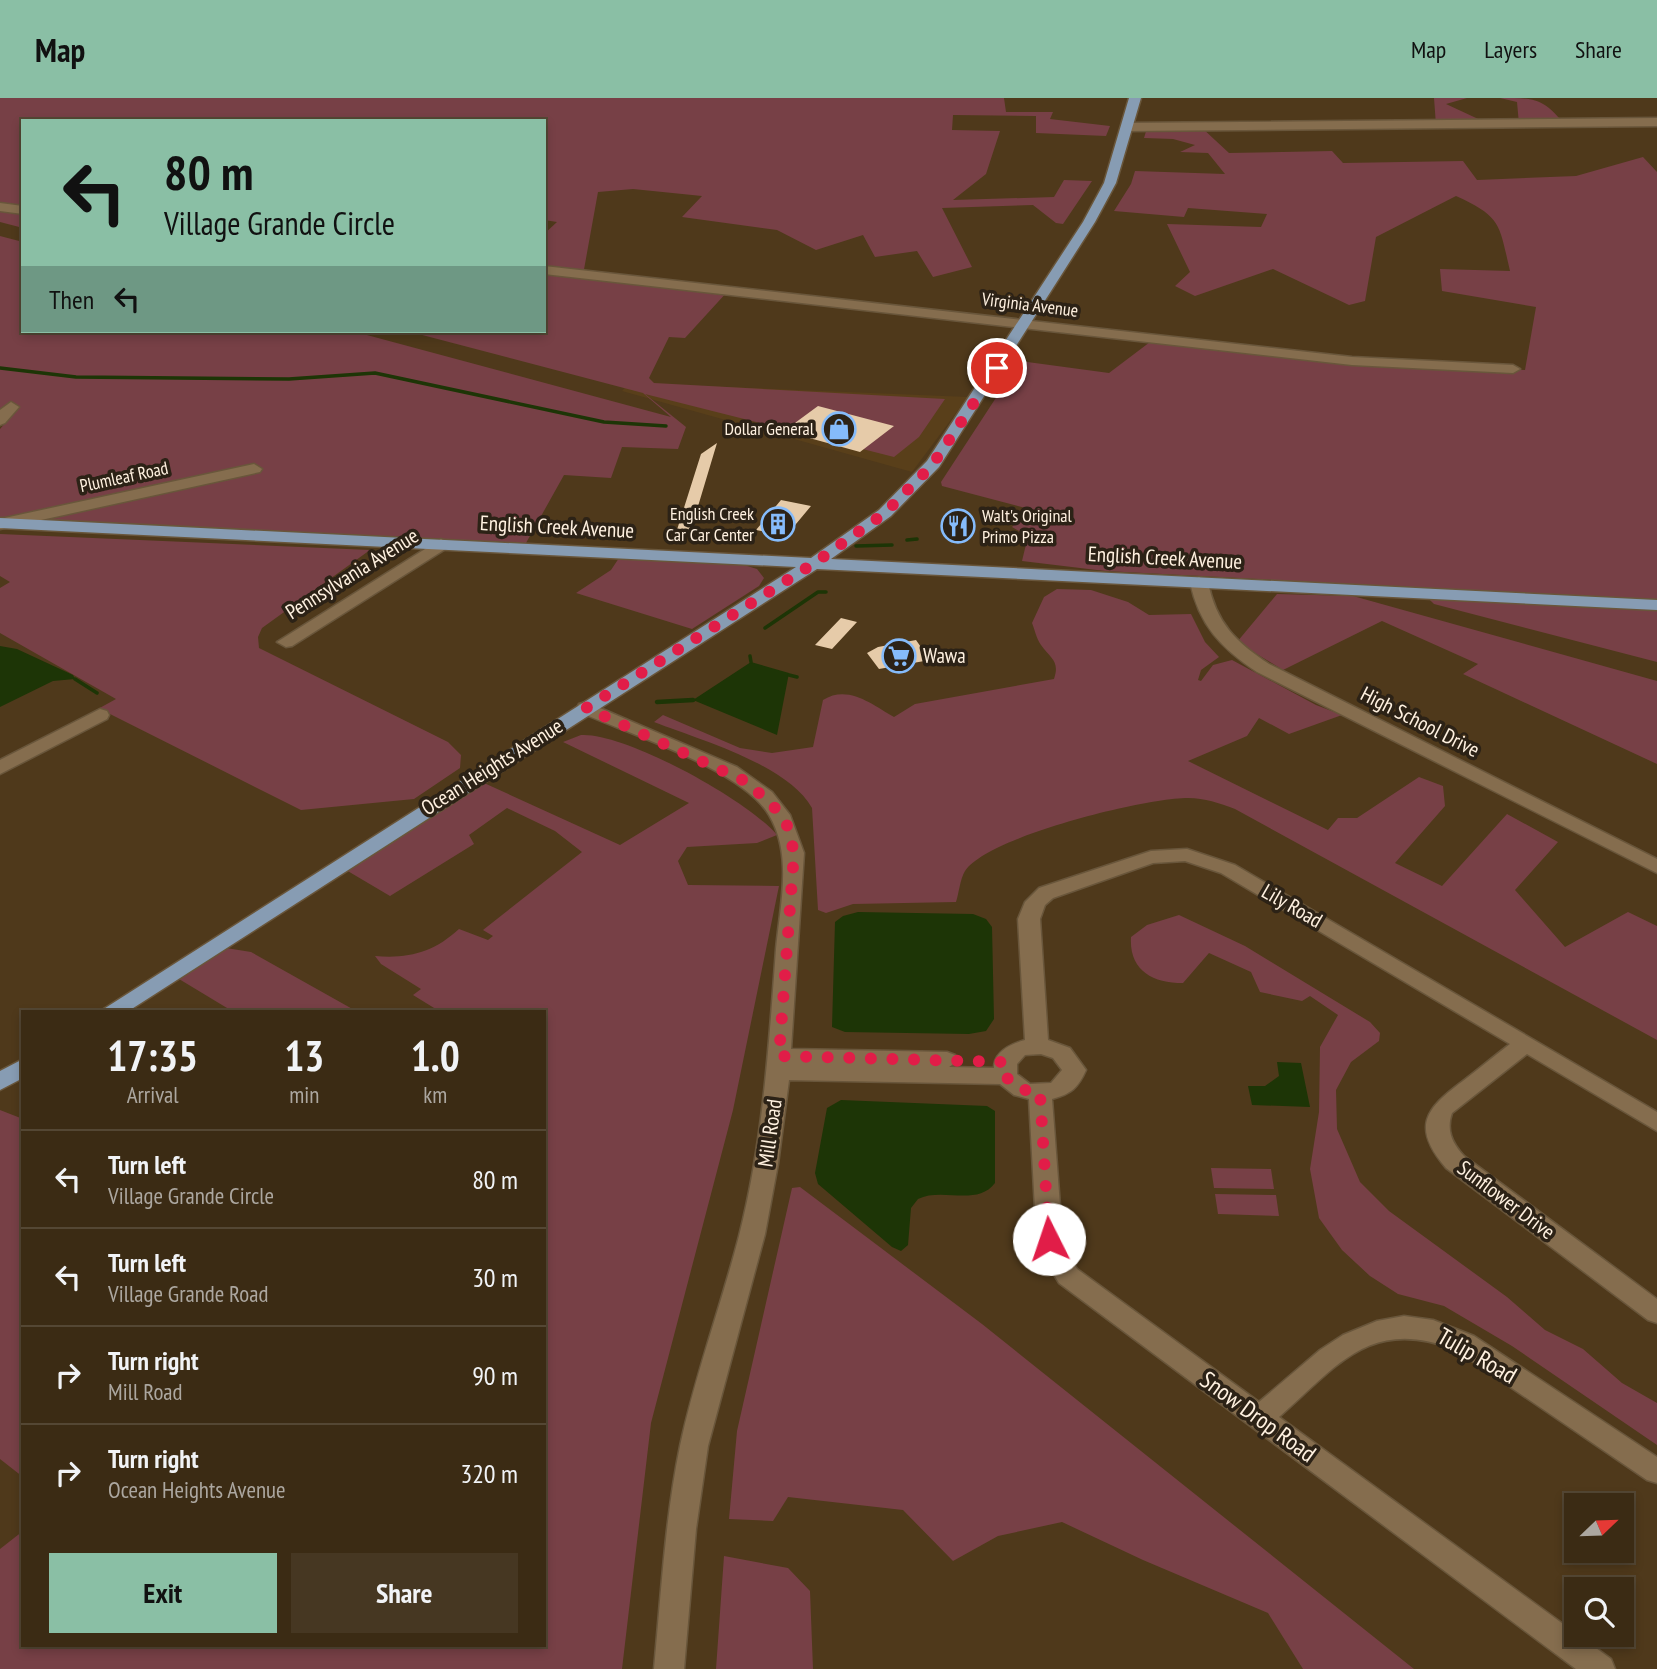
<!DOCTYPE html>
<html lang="en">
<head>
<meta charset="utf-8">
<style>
	body { margin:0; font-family:"PT Sans Narrow",sans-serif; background:#463722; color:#f1f3f6; height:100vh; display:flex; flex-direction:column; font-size:26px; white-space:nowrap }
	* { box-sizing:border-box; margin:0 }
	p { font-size:23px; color:#aca7a0 }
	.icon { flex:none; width:38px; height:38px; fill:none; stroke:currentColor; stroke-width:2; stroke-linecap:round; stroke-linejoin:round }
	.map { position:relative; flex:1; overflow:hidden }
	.details { position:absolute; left:21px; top:912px; width:525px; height:637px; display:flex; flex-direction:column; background:#3b2b14; border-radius:0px; box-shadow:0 4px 10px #0003,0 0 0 2px #544734 }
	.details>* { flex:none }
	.banner { position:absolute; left:21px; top:21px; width:525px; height:214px; border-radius:0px; box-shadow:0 4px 10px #0003,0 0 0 2px #544734; background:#8abfa5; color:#111; overflow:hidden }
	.needle { width:46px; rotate:67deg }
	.controls { position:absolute; left:1564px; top:1395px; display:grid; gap:14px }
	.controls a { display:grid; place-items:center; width:70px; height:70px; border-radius:0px; background:#3b2b14; box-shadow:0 4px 10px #0003,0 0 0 2px #544734; font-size:35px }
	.pin { position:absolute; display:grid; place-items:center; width:60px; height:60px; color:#fff; margin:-30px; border:4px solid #fff; border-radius:50%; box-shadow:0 2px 7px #0007 }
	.me { position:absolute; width:77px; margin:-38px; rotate:356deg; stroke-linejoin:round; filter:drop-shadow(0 0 5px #0008) }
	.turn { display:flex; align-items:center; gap:24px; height:147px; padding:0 28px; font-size:32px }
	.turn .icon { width:91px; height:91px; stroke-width:2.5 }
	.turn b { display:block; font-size:49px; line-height:60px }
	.then { display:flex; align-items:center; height:66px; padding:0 28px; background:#0003; gap:14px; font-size:26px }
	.eta { display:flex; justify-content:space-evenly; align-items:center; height:119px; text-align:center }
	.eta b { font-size:42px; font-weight:700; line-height:49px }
	.primary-button { display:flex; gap:14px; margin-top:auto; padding:14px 28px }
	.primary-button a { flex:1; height:80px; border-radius:0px; background:#8abfa5; color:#111; font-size:28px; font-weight:700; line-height:80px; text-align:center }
	.primary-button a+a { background:#463722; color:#f1f3f6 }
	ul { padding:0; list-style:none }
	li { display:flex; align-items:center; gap:21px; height:98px; padding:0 28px; border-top:2px solid #544734 }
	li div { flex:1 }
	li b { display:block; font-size:26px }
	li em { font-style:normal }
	header { display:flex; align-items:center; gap:42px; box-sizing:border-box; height:98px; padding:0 35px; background:#8abfa5; color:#111 }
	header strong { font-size:33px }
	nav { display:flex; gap:38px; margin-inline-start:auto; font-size:24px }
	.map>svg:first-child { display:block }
	.built { fill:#593f1a }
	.green { fill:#774046 }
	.water { fill:#1d3506 }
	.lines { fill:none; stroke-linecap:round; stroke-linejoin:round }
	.stream-far1 { stroke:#1d3506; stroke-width:3.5 }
	.stream { stroke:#1d3506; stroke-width:4.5 }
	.building { fill:#e6cba9 }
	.minor-casing { stroke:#69563b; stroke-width:3 }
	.major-casing { stroke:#69563b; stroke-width:3 }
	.minor { fill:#856d4e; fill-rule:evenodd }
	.major { fill:#879cb3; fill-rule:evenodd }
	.route { stroke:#e11d48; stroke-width:12; stroke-dasharray:0 21.6 }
	.labels { text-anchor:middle; stroke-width:7; stroke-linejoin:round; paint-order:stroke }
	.far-street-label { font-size:18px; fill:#fff1e0; stroke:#2c2216 }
	.far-poi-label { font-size:18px; fill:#fff1e0; stroke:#2c2216; text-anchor:end }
	.street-label { font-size:21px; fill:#fff1e0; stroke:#2c2216 }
	.poi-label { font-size:21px; fill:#fff1e0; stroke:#2c2216; text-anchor:start }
	.near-street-label { font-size:24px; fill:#fff1e0; stroke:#2c2216 }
</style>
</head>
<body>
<header>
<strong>Map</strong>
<nav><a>Map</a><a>Layers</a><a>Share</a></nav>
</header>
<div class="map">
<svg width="1657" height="1571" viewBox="0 0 1657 1571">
	<rect width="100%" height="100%" fill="#4f391b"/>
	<path class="built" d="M629 285 968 299 912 374 622 293Z"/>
	<path class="green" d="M0 0H1004L1006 14H1053L1050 21 1110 28 1106 38 1036 35V18L953 17 952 32 1000 33 986 76 953 102 1054 99 1064 82 1092 83 1063 126 1056 125 1033 107 942 110 972 169 933 179 917 153 875 159 863 137 816 152 777 132 682 119 702 98 633 91 598 94 583 177 728 193 685 240 669 239 649 280 654 285 945 301 919 339 894 359 645 296 686 329 678 351 622 349 611 380 564 377 526 445 0 420V331L19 309 0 316V138L23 144V233H352L671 319 643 295 407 233H544V136L557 124 544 122V23H23V130L0 124Z
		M1434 0H1467L1446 6 1489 26 1436 27Z
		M1500 0C1534 0 1543 0 1564 26H1519L1517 4Z
		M1201 29 1229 55 1332 53 1343 65 1463 63 1477 82 1576 78 1643 59 1657 74V502L1105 473 1022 463 1028 438 1012 429 1029 411 942 388 941 384 1020 263 1109 275 1154 241 1379 265 1525 272 1536 209 1442 193 1440 171 1510 173C1499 126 1502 119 1456 98L1376 139 1365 203 1349 207 1273 171 1195 198 1175 188 1190 174 1167 126 1261 129 1267 116 1188 110 1184 119 1114 113 1131 86 1135 73 1225 76 1208 55 1180 54 1195 47 1173 41 1144 40 1147 30Z
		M0 436 370 452 262 530 258 539 259 550 448 644 461 657 460 670 414 701 301 712 108 615 0 670V665L116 601 0 535V490L10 484 0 478Z
		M619 460 744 467 757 471 764 480 759 488 692 531 576 495 611 472Z
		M1057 491 1091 492 1128 504 1149 517 1191 516 1205 544 1219 559 1201 572 1198 582 1201 583 1213 567 1232 562 1316 607 1342 617 1289 636 1259 620 1247 638 1188 663 1328 732 1338 720H1357L1419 679 1443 688 1445 708 1395 765 1442 788 1507 716 1558 744 1515 792 1565 849 1628 814 1657 828V942L1235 711C1219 705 1205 700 1188 700 1145 700 989 738 965 773 960 781 959 795 956 804L853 806 826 815 818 812 812 710C787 666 700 642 654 624L663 617 740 650 772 655 813 649 823 602C848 586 873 607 894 619L915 606 1054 581C1060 563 1051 561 1041 547 1036 540 1035 532 1032 525L1044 499Z
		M1277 496 1353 498 1657 583V666L1463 576 1478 566 1382 523 1283 572 1237 544Z
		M1429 501 1657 512V564L1434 506Z
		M581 637C625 634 749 703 777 737L757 745 687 749 678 763 688 787 779 788 733 1012 651 1325 622 1571H0V1451L23 1433V1547H544V914L439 913 413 897 421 891 381 866 375 858C409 861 434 854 459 831L488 842 493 838 483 832 582 754 555 733 507 710 469 737 474 746 390 798 346 772 484 685 620 747 689 705 563 644Z
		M1179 817 1245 848 1370 924 1380 935 1379 943 1351 964 1336 992 1337 1031 1360 1084 1389 1113 1507 1199 1545 1232 1583 1251 1622 1285 1657 1305V1347L1512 1248 1444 1208 1398 1196 1370 1178 1342 1152 1319 1120 1310 1071 1319 1014 1320 949 1338 917 1310 898 1302 903 1260 894 1251 874 1209 855 1183 885C1152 885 1129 872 1131 839L1147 827Z
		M226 850 251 854 356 913H232L179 881Z
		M0 1012 23 1021V1379L0 1361Z
		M1211 1070 1271 1071 1274 1091 1214 1090Z
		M800 1089 982 1226 1414 1571H1303L1268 1515 1143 1462 1062 1424 998 1438 953 1463 903 1412 788 1399 773 1423 729 1421 737 1333 792 1090Z
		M1215 1096 1276 1097 1279 1118 1218 1116Z
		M724 1458 788 1470 810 1493 813 1571H716Z"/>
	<path class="water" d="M0 548 17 551 73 577 75 581 53 583 0 609Z
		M751 564 789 575 777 637 693 602Z
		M858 814 973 816 986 821 992 829 994 921 986 933 969 936 845 934 832 929 835 824 843 818Z
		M1277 964 1301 965 1310 1009 1252 1007 1248 988H1265L1279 978Z
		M841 1002 987 1008 995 1013V1085C977 1109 942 1089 918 1101L911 1110 908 1147 901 1153 892 1149 818 1086 815 1075 827 1010Z"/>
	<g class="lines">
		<path class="stream-far1" d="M0 270 76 279 289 281 375 275 604 324 666 328
			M907 442 917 441
			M856 448 892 447
			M765 530 818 494H826
			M750 558 751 564
			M789 577 797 579
			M75 581 97 595"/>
		<path class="stream" d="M657 604 693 602"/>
	</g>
	<path class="building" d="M818 308 894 328 860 354 784 333Z
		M717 345 690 435H676L701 356Z
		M781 402 811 408 786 438 756 432Z
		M841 520 857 524 832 551 815 547Z
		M916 542 930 562 879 571 867 555 878 549Z"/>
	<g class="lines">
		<defs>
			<path id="minor" d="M1657 20V28L1127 33 1121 29 1127 25Z
				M0 105 23 108V116L0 113Z
				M544 168 1352 259 1513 267 1520 271 1513 275 1352 267 544 176Z
				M11 304 19 309 5 325 0 327V312Z
				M254 366 262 371 260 374 0 431V421Z
				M441 441 449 446 447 450 292 548 286 549 277 544Z
				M1199 479 1208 484C1216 525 1236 544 1269 566L1657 761V775L1257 574C1221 550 1199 527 1190 484Z
				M586 604 737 669 772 694 790 717 804 755 791 951 947 954 955 957 959 962 949 969 994 970C994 953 1011 946 1025 942L1018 821 1025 804 1039 790 1151 753 1187 751 1235 767 1657 1014V1033L1527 956 1452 1015C1446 1032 1452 1045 1464 1058L1657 1201V1225L1648 1222 1446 1070C1411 1029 1425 1011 1463 983 1479 971 1494 958 1510 946L1221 775 1185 763 1153 765 1053 800 1045 807 1040 821 1048 942 1070 950 1086 972C1078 990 1071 996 1052 1001L1063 1148 1077 1171 1259 1304 1320 1252 1343 1237 1377 1223 1404 1218 1433 1222 1474 1238 1657 1359V1385L1647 1382 1456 1252C1371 1218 1338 1267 1279 1319L1611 1561 1615 1571H1576L1059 1185 1037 1148 1029 1001 1014 997 1000 986 789 982 778 1066 765 1136 708 1348 696 1431 684 1571H654C661 1497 665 1421 680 1348 695 1277 721 1208 739 1138 763 1044 769 947 776 851 780 807 793 757 769 717 742 671 629 636 579 614L577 610 579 606ZM1041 956 1053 960 1062 972 1051 985 1030 986 1017 976V966L1025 957Z
				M100 611 107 613 109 617 107 621 0 676V662Z"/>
			<path id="major" d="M1129 0H1141L1116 85 1095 124 939 369 891 418 831 461 1657 502V512L817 471 127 914H99L796 469 0 430V420L811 460 879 412 927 363 1083 124 1104 85Z
				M23 961V980L0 992V973Z"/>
		</defs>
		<use href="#minor" class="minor-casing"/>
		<use href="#major" class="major-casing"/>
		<use href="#minor" class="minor"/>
		<use href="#major" class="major"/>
	</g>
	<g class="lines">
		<path class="route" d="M997 270 933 366 885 415 816 464 586 610 747 684 776 711 788 729 794 755 779 958 1005 964C1001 986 1022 993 1040 995L1049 1141"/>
	</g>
	<defs>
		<symbol id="shop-ring" viewBox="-11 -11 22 22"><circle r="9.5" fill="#2c2216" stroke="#85bbfb" stroke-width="1.5"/><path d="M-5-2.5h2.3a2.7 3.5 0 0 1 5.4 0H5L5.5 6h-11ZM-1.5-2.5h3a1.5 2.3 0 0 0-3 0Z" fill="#85bbfb"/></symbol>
		<symbol id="building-ring" viewBox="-11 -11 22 22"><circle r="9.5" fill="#2c2216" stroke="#85bbfb" stroke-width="1.5"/><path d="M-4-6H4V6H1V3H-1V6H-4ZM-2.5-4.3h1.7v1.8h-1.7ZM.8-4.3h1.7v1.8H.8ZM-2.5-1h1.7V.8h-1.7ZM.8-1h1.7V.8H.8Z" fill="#85bbfb"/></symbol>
		<symbol id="restaurant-ring" viewBox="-11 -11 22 22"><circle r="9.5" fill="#2c2216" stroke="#85bbfb" stroke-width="1.5"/><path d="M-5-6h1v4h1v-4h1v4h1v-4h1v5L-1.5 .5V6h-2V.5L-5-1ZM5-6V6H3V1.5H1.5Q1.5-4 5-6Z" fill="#85bbfb"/></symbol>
		<symbol id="supermarket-ring" viewBox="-11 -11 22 22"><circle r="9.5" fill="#2c2216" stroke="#85bbfb" stroke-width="1.5"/><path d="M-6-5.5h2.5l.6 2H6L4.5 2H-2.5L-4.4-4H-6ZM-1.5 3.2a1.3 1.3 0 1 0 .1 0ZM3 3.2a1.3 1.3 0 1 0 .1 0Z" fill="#85bbfb"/></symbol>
	</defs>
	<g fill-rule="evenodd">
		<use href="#shop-ring" x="820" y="312" width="38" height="38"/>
		<use href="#building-ring" x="759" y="407" width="38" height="38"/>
		<use href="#restaurant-ring" x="939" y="409" width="38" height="38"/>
		<use href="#supermarket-ring" x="880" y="539" width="38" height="38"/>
	</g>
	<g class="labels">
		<g class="far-street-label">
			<text transform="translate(1030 207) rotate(7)" y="6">Virginia Avenue</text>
			<text transform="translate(124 379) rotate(-12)" y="6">Plumleaf Road</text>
		</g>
		<g class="far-poi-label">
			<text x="814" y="337">Dollar General</text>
			<text x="754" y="422">English Creek<tspan x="754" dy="21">Car Car Center</tspan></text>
			<text x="982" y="424" text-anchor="start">Walt's Original<tspan x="982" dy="21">Primo Pizza</tspan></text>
		</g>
		<g class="street-label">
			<text transform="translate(557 429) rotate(3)" y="7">English Creek Avenue</text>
			<text transform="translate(1165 460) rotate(3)" y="7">English Creek Avenue</text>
			<text transform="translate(352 476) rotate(-32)" y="7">Pennsylvania Avenue</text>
			<text transform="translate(1420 624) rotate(27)" y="7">High School Drive</text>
			<text transform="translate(492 669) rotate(-32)" y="7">Ocean Heights Avenue</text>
			<text transform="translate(1292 808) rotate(30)" y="7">Lily Road</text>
			<text transform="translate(770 1035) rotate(-82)" y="7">Mill Road</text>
			<text transform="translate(1506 1102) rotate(37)" y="7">Sunflower Drive</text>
		</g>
		<g class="poi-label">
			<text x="923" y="565">Wawa</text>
		</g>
		<g class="near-street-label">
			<text transform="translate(1477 1258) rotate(30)" y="8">Tulip Road</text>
			<text transform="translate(1258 1319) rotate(36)" y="8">Snow Drop Road</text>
		</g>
	</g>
</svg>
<div class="controls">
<a><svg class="needle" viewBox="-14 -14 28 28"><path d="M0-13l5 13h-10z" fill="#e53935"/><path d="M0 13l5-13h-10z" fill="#aca7a0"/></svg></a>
<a><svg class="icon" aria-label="search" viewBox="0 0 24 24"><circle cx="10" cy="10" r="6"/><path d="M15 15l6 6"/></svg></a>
</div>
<div class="pin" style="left:997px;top:270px;background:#d93025"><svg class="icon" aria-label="arrive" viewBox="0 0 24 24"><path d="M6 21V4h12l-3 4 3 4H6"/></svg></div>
<svg class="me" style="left:1049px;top:1141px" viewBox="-20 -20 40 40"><circle r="19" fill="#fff"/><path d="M0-13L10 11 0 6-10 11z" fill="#e11d48"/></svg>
<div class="banner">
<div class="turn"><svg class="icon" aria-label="left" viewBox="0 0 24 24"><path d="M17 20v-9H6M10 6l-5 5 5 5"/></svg><div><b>80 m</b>Village Grande Circle</div></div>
<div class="then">Then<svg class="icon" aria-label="left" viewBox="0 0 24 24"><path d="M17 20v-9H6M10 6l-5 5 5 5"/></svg></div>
</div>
<section class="details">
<div class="eta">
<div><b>17:35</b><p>Arrival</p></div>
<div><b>13</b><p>min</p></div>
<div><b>1.0</b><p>km</p></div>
</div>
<ul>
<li><svg class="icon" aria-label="left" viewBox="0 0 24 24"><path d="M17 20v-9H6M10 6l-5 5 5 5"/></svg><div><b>Turn left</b><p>Village Grande Circle</p></div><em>80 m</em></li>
<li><svg class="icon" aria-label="left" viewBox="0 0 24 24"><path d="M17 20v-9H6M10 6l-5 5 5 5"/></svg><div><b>Turn left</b><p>Village Grande Road</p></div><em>30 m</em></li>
<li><svg class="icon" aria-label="right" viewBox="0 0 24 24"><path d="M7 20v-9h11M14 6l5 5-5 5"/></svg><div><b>Turn right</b><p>Mill Road</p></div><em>90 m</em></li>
<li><svg class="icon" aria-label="right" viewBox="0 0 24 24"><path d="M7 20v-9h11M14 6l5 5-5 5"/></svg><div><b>Turn right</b><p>Ocean Heights Avenue</p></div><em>320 m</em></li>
</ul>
<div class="primary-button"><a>Exit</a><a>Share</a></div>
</section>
</div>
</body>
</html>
